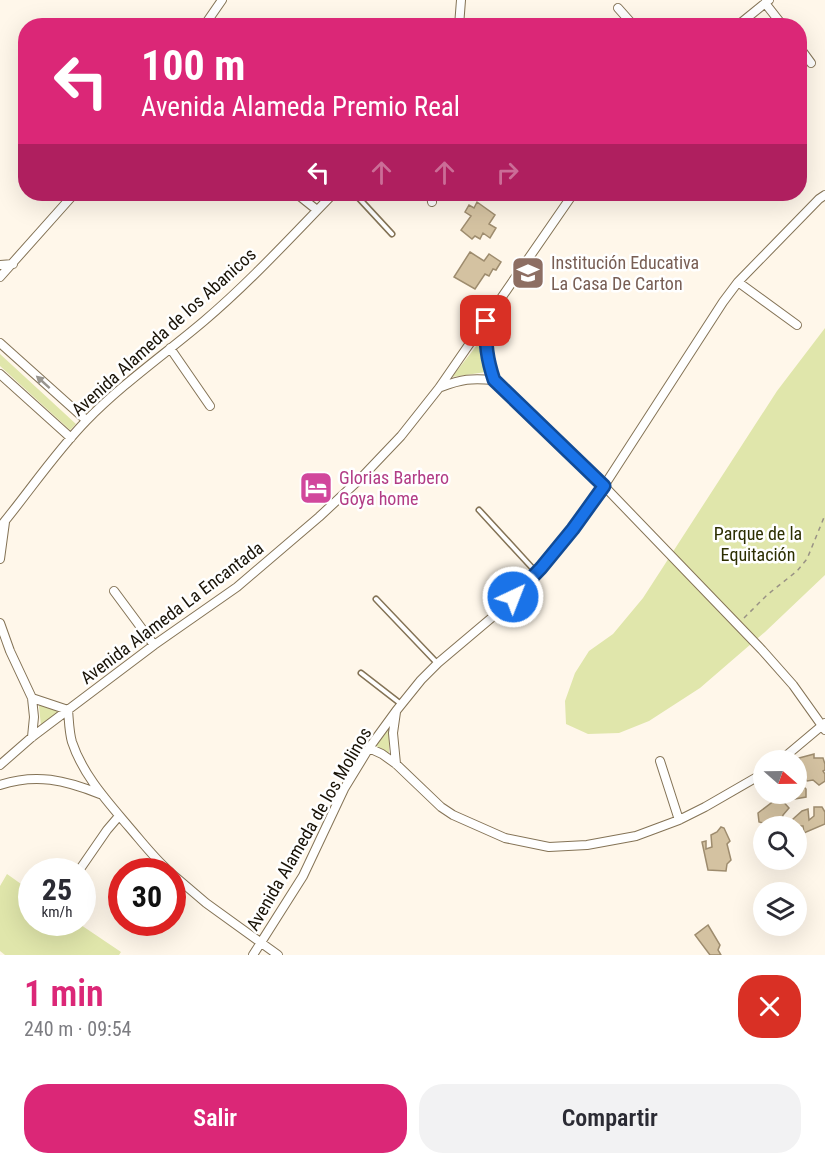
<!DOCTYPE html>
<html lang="es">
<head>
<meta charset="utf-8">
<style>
	body { margin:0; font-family:"Roboto Condensed",sans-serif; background:#f2f2f3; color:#2b2b33; height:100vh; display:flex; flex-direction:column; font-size:22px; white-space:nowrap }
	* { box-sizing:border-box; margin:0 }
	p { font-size:20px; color:#7c7c81 }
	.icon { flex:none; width:33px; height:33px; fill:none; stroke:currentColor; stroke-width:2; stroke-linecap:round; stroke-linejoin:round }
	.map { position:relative; height:955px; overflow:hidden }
	.side { display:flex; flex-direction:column; background:#fff; flex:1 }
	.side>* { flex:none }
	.banner { position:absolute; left:18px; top:18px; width:789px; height:183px; border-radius:24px; box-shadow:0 6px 24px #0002; background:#db2777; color:#fff; overflow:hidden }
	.needle { width:39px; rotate:110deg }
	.tools { position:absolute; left:753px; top:750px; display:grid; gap:12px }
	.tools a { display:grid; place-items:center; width:54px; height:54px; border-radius:50%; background:#fff; box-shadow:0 6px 24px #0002; font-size:30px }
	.speed { position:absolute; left:18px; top:858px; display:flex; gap:12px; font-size:30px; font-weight:700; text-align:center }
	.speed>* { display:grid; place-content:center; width:78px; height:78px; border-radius:50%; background:#fff; box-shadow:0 6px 24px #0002; line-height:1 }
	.speed small { font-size:15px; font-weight:400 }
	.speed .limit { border:9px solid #d22; background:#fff; color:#111 }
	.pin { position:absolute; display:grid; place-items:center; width:51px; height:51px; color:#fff; margin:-26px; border-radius:12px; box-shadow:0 3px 9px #0006 }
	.me { position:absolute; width:66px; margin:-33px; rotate:43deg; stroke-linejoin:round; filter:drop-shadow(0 0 4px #0008) }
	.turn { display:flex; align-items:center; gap:21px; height:126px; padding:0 24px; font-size:27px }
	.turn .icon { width:78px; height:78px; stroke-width:2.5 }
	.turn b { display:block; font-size:42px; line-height:51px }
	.lanes { display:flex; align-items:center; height:57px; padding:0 24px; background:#0003; justify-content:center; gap:30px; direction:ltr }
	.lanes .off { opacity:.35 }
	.round { display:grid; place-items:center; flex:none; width:63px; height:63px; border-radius:24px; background:#f2f2f3 }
	.head { display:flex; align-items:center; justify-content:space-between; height:102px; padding:0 24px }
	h1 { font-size:36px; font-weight:600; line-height:45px; color:#db2777 }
	.button { display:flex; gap:12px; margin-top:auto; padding:12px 24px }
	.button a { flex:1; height:69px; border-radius:24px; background:#db2777; color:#fff; font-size:24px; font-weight:600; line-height:69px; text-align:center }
	.button a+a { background:#f2f2f3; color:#2b2b33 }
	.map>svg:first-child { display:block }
	.green { fill:#e0e6ab }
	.building { fill:#d4c2a1; stroke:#9e8c6e; stroke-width:1.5 }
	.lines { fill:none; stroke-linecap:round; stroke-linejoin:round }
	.service-casing { stroke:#847356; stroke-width:7 }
	.minor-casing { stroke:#847356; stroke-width:10 }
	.path { stroke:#999285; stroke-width:1.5; stroke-dasharray:4.5 4.5; stroke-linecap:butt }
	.service { stroke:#fff; stroke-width:4 }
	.minor { stroke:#fff; stroke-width:8 }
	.oneway { fill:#98958f }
	.route-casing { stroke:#114b97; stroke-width:15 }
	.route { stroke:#1a73e8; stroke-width:10 }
	.labels { text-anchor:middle; stroke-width:5; stroke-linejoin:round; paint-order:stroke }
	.education-label { font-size:18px; fill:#785e54; stroke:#fff; text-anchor:start }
	.street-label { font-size:18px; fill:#191307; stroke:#fff }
	.hotel-label { font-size:18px; fill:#b23c85; stroke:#fff; text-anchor:start }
	.park-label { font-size:18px; fill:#2c2e00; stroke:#fff }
</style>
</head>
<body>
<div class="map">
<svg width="825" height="955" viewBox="0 0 825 955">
	<rect width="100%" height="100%" fill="#fff7ea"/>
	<path class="green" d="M825 328V575L765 632 700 688 649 721 619 733 588 734 566 724 565 701 575 673 589 651 613 634 643 598 777 391Z
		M481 340 486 372 452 377Z
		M0 354 76 424 70 430 0 366Z
		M42 704 57 711 59 713 41 726 39 706Z
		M389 729V753L376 746Z
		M7 874 31 891 32 922 78 923 121 952 119 955H5L0 951V886Z"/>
	<path class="building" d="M477 202 495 215 489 224 496 228 490 238 483 233 480 239 475 236 472 239 461 230 471 216 465 212 469 205 474 208Z
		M470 252 484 261 489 254 501 262 496 270 493 269 489 276 485 274 475 289 454 277Z
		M814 754V758H823L825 764V770L823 771 825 774V781L819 785 813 780 807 781 801 774 804 770 799 758Z
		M796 779 806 789V797L795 799 790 794 786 797 782 794H796Z
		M779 797 789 808 783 815 781 826H772L767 824 759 822 758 813Z
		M814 807H822L825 812V824L804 833 803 826H793V819L802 811 808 809 809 820 814 816Z
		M721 827 724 828 730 841 727 844 731 860 727 864 726 871 708 870 702 842 706 841V849L712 847 711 835 717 832Z
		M708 925 720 945 718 950 721 955H710L695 935Z"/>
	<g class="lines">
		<defs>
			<path id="service" d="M355 194 392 234
				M479 510 536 572
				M376 599 437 663
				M361 673 401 704"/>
			<path id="minor" d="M765 3 783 26
				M618 8 634 26
				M204 26 222 0
				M459 26 461 0
				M737 26 769 0
				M800 48 811 63
				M297 194 317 210
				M431 194 432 202
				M0 265 13 264
				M0 277 74 194
				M738 282 797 325
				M486 322C485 344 487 359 494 380L604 486 762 650 793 685 825 730
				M0 343 86 420
				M170 348 210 406
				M0 374 71 438
				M441 387C462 379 471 378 494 380
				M0 527C29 492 54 454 86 421 122 384 165 354 204 321 250 282 291 237 333 194
				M0 559 5 522
				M114 591 154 645
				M0 623 10 651 32 698 34 717 32 737
				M32 698 68 710C69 720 69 732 72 742 83 775 107 801 129 827 142 842 154 858 170 872
				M369 748 382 754 396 764 441 807 453 815 505 838 549 847 587 845 636 836 679 820 705 807 764 773
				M781 760 825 723
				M660 761 679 820
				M396 764 393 733 396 712
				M0 765 32 737 154 645 237 587 319 517 361 478 401 436 439 388 573 194
				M0 785C36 773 65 780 100 794
				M78 872 107 830 119 816
				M172 874 206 903 278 955
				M253 955 303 876 344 789 369 748 396 711 421 680 438 663 502 609 541 568 573 529 604 486 723 302 738 282 819 199 825 195"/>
		</defs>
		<use href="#service" class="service-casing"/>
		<use href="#minor" class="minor-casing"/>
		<path class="path" d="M744 618 767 595 797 571 807 559 825 515"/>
		<use href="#service" class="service"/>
		<use href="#minor" class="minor"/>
	</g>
	<defs><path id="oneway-solid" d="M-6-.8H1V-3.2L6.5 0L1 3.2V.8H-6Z" transform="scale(1.5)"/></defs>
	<use class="oneway" href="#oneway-solid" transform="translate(43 382) rotate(-138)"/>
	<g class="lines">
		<defs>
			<path id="route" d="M486 321C485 343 487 359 494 380L604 486 573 529 541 568 513 597"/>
		</defs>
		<use href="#route" class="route-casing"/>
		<use href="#route" class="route"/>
	</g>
	<defs>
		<symbol id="school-square" viewBox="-11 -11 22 22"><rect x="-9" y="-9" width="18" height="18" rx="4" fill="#8d6e63" stroke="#fff"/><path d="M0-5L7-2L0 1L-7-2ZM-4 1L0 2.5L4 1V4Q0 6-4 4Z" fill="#fff"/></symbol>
		<symbol id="hotel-square" viewBox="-11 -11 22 22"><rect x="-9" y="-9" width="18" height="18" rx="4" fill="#d1479c" stroke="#fff"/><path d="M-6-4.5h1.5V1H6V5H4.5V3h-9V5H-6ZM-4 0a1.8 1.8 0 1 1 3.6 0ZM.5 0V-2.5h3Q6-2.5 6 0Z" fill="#fff"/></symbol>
	</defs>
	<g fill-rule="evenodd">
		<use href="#school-square" x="509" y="254" width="38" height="38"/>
		<use href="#hotel-square" x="297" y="469" width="38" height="38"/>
	</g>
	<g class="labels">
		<g class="education-label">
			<text x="551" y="269">Institución Educativa<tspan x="551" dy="21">La Casa De Carton</tspan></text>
		</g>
		<g class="street-label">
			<text transform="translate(164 332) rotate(-42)" y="6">Avenida Alameda de los Abanicos</text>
			<text transform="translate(172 613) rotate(-37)" y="6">Avenida Alameda La Encantada</text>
			<text transform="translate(309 829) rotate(-60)" y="6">Avenida Alameda de los Molinos</text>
		</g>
		<g class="hotel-label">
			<text x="339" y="484">Glorias Barbero<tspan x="339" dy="21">Goya home</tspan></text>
		</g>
		<g class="park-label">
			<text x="758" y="540">Parque de la<tspan x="758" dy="21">Equitación</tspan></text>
		</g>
	</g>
</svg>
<div class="tools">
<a><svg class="needle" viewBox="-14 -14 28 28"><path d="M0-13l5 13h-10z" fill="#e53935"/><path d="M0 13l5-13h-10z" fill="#7c7c81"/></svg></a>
<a><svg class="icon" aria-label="search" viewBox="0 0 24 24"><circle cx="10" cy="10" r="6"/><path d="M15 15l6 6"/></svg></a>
<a><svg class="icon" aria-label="layers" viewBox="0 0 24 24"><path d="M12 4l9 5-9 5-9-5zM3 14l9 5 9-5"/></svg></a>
</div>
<div class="speed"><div>25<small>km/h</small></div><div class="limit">30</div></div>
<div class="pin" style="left:486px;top:321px;background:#d93025"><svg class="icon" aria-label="arrive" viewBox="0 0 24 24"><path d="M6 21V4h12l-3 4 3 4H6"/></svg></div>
<svg class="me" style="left:513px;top:597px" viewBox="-20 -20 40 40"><circle r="17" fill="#1a73e8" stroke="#fff" stroke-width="3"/><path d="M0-11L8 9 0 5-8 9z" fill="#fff"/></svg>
<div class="banner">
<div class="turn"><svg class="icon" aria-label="left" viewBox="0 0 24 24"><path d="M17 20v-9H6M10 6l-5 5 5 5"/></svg><div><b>100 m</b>Avenida Alameda Premio Real</div></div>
<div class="lanes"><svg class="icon" aria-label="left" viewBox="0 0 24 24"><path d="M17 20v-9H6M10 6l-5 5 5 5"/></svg><svg class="icon off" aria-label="ahead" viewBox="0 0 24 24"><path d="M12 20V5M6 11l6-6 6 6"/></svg><svg class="icon off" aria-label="ahead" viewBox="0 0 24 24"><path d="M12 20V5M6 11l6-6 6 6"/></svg><svg class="icon off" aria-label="right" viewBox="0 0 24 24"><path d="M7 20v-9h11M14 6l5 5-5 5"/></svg></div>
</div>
</div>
<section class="side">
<div class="head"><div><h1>1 min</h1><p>240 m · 09:54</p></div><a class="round" style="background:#d93025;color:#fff"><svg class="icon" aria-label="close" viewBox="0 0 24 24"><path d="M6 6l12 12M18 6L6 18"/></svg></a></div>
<div class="button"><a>Salir</a><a>Compartir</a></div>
</section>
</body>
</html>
